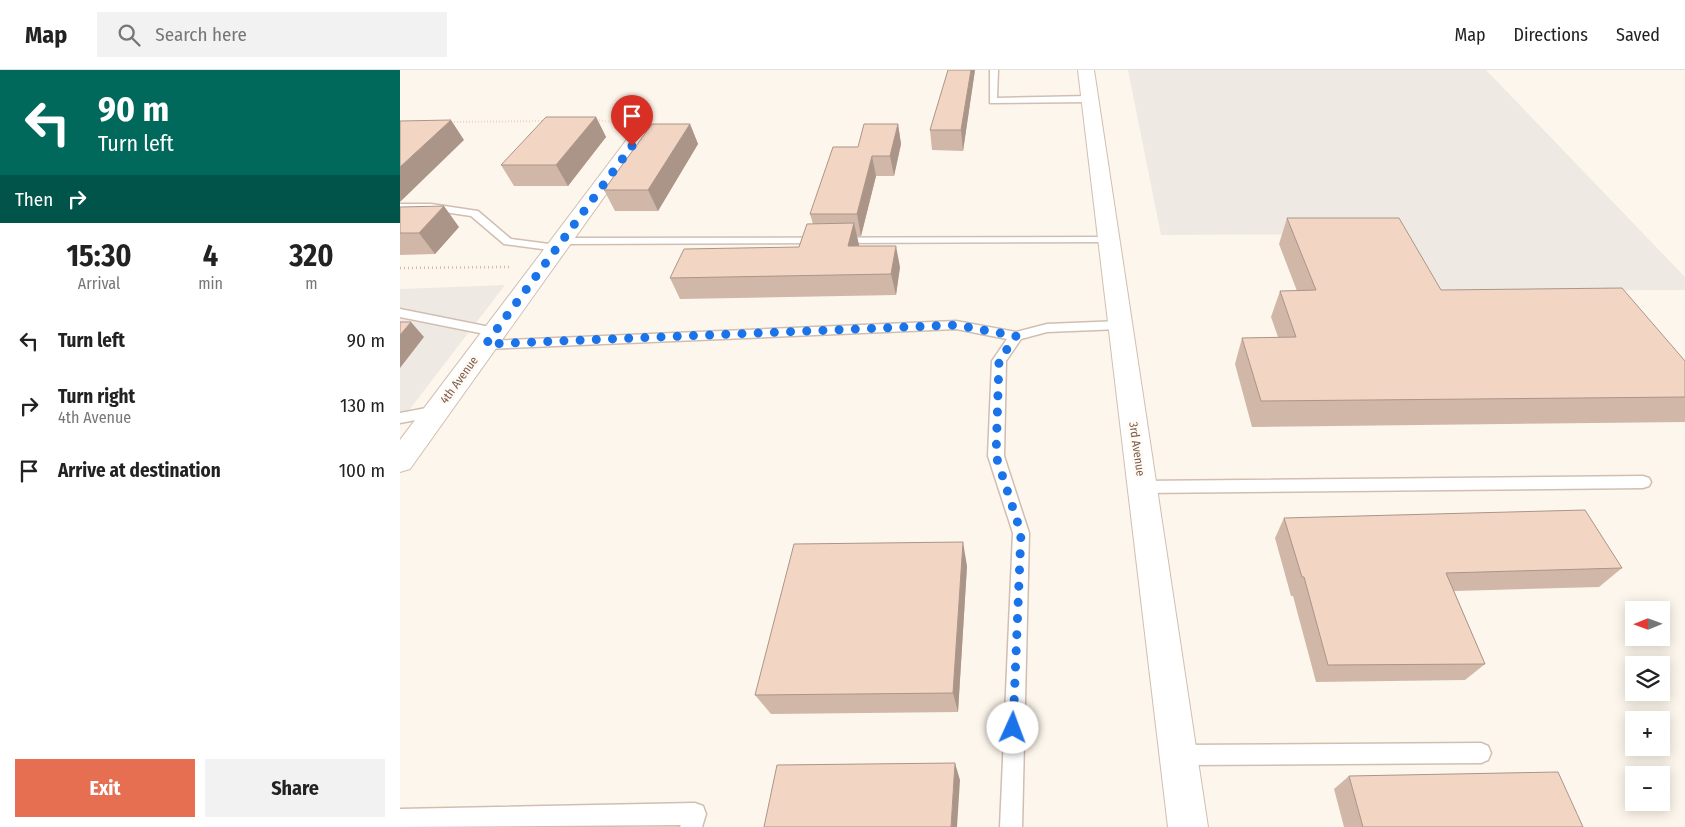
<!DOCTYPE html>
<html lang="en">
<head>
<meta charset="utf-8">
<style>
	body { margin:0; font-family:"Fira Sans Condensed",sans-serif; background:#f2f2f2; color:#222; height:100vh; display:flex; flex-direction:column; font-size:19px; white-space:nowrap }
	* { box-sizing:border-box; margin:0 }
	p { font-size:16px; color:#767676 }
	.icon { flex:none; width:28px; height:28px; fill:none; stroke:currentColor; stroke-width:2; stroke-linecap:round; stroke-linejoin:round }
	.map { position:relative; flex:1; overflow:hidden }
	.sheet { display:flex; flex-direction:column; background:#fff; width:400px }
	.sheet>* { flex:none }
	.guide { background:#00695c; color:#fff; overflow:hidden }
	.needle { width:32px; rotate:269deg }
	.fabs { position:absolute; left:1225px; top:531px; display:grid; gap:10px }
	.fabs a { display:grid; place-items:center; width:45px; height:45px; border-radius:0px; background:#fff; box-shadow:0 2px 12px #0003; font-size:25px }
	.pin { position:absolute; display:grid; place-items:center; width:42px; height:42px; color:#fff; margin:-51px -21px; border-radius:50% 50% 50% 0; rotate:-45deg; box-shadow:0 0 5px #0007 }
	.pin .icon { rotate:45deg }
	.me { position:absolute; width:55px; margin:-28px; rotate:2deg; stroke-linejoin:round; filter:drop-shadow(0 0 4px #0008) }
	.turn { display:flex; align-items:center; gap:18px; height:105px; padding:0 15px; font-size:22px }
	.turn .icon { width:65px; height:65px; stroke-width:2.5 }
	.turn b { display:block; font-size:35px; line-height:42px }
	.then { display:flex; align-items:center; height:48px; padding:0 15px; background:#0003; gap:10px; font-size:19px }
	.eta { display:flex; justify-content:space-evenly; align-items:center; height:85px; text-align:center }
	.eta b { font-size:30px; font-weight:700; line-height:35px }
	.action { display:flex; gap:10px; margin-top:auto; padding:10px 15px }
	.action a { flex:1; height:58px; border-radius:0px; background:#e76f51; color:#fff; font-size:20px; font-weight:700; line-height:58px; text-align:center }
	.action a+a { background:#f2f2f2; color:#222 }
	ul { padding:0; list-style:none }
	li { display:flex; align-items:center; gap:15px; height:65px; padding:0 15px }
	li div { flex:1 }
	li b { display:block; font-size:19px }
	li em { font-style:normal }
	header { display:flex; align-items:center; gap:30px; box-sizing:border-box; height:70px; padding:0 25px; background:#fff; border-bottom:1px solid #e0e0e0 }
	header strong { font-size:24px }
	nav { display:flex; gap:28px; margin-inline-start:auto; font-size:18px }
	.search { width:350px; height:45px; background:#f2f2f2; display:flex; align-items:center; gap:12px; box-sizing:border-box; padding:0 18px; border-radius:0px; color:#767676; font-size:19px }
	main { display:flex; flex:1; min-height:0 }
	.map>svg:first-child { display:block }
	.industrial { fill:#efe9e4 }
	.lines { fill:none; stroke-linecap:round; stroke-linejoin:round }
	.lane-casing { stroke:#d1beb0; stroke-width:3 }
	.street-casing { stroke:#d1beb0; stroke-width:2 }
	.path-far1 { stroke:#d9b8a5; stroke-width:2; stroke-dasharray:0.5 2.5; stroke-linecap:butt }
	.path { stroke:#d9b8a5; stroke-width:2.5; stroke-dasharray:1 3; stroke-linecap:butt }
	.lane { fill:#fff; fill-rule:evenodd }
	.street { fill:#fff; fill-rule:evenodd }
	.wall { fill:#d1b7a8 }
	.shaded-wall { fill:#aa9588 }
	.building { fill:#f3d5c3; stroke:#aa9588 }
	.route { stroke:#1a73e8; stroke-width:9; stroke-dasharray:0 16.2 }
	.labels { text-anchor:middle; stroke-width:5; stroke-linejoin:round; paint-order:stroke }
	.street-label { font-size:12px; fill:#7a5c4d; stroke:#fffaf3 }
</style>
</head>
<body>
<header>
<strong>Map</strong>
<div class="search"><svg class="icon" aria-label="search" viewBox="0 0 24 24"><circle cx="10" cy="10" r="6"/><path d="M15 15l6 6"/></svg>Search here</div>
<nav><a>Map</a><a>Directions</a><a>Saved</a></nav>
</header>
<main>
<section class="sheet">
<div class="guide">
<div class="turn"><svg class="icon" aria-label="left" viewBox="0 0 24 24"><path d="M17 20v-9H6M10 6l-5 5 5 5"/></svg><div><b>90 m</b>Turn left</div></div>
<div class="then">Then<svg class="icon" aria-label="right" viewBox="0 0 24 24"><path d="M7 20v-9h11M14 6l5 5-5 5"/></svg></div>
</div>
<div class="eta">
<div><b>15:30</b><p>Arrival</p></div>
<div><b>4</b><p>min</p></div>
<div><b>320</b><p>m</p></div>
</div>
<ul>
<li><svg class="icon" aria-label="left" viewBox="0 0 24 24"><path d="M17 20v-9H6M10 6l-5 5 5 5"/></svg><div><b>Turn left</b></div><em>90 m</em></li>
<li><svg class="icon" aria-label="right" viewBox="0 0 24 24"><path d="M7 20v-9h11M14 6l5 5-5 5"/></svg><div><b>Turn right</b><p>4th Avenue</p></div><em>130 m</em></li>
<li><svg class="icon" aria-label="arrive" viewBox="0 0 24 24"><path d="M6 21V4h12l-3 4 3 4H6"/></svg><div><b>Arrive at destination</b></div><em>100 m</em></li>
</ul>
<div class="action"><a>Exit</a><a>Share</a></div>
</section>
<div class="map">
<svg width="1285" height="757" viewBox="0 0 1285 757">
	<rect width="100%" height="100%" fill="#fdf6ec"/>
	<path class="industrial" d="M728 0H1086L1285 207V220L1032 221 1000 164 761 165Z
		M105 215 0 352V219Z"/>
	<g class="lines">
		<defs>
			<path id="lane" d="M590 0H598L597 28 689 26 693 29 689 32 590 33Z
				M0 134H31L78 141 111 169 157 175 163 178 157 181 104 174 71 146 31 140H0Z
				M708 167 714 170 712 172 162 174 156 171 162 168Z
				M0 239 95 258 101 262 95 266 0 247Z
				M556 251 616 262 647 254 720 251 726 255 720 259 647 262 621 269 606 291 604 386 629 463 622 757H600L613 463 588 386 592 291 607 269 556 259 86 279 81 278 79 275 81 272 86 271Z
				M37 336 42 337 44 341 42 345 0 353V343Z
				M1243 406 1249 408 1251 412 1249 416 1243 418 742 423 736 421 734 417 736 413 742 411Z
				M1081 673 1088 676 1091 683 1088 690 1081 693 779 695 772 692 769 685 772 678 779 675Z
				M295 733 303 736 306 744 302 757H280L281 755 0 757V739Z"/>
			<path id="street" d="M678 0H694L808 757H768Z
				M243 55 249 56 252 60 249 64 10 399 0 402V370L237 56Z"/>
		</defs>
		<use href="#lane" class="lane-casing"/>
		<use href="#street" class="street-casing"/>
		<path class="path-far1" d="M196 50 219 53
			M48 52 144 51"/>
		<path class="path" d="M0 198 109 197"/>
		<use href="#lane" class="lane"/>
		<use href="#street" class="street"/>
	</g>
	<path class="wall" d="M575 0 563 81 532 80 530 60Z
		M196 47 206 67 168 116H114L101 95Z
		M290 54 298 74 258 141H215L204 120Z
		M498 54 501 74 494 106H476L461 166H457L459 176 500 197 496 225 280 229 270 208 399 177 413 154 410 144 458 77Z
		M0 137 59 157 35 184 0 185Z
		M887 148 1041 220 1285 291V352L852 357 835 294 842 268 878 267 871 247 880 221H897L879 174Z
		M884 448 1222 498 1199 517 1054 521 1085 594 1065 610 916 612 893 526H891L875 468Z
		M567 496 558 642 371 644 355 625Z
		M949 706 1183 757H944L934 719Z"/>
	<path class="shaded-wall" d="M571 0H575L563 81 561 60Z
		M196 47 206 67 168 116 156 95Z
		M51 50 64 70 0 132V97Z
		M290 54 298 74 258 141 248 120Z
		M498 54 501 74 494 106 490 86Z
		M472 86 476 106 461 166 457 144Z
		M44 136 59 157 35 184 19 163Z
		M454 153 459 175 453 198 448 176Z
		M496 176 500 197 496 225 491 204Z
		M11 252 24 267 0 298V265Z
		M563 472 567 496 558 642 553 623Z
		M555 693 560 710 557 757H551Z"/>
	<path class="building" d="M548 0H571L561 60H530Z
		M146 47H196L156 95H101Z
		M51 50 0 97V51Z
		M252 54H290L248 120H204Z
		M464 54H498L490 86H472L457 144H410L433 77H458Z
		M44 136 19 163H0V137Z
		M887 148H999L1041 220 1222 218 1285 291V327L861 331 842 268 896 267 880 221 916 220Z
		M454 153 448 176H496L491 204 270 208 284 179 399 177 407 154Z
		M0 252H11L0 265Z
		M1185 440 1222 498 1046 503 1085 594 928 595 904 507H902L884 448Z
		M563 472 553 623 355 625 394 474Z
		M555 693 551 757H364L377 695Z
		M1158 702 1183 757H963L949 706Z"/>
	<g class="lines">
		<path class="route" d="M232 76 86 274 556 255 616 266 599 291 596 386 621 463 613 658"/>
	</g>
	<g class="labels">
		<g class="street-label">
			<text transform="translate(59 310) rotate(-54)" y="4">4th Avenue</text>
			<text transform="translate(737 379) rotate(82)" y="4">3rd Avenue</text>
		</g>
	</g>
</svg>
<div class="fabs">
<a><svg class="needle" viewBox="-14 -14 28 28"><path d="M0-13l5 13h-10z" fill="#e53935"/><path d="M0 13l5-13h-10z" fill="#767676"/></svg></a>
<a><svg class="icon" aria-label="layers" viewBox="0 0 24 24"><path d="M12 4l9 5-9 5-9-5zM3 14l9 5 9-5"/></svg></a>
<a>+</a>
<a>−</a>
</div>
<div class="pin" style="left:232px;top:76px;background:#d93025"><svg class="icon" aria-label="arrive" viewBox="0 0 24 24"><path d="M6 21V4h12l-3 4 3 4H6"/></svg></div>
<svg class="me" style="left:613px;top:658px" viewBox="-20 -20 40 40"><circle r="19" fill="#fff"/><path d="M0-13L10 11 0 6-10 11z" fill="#1a73e8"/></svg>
</div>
</main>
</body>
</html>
